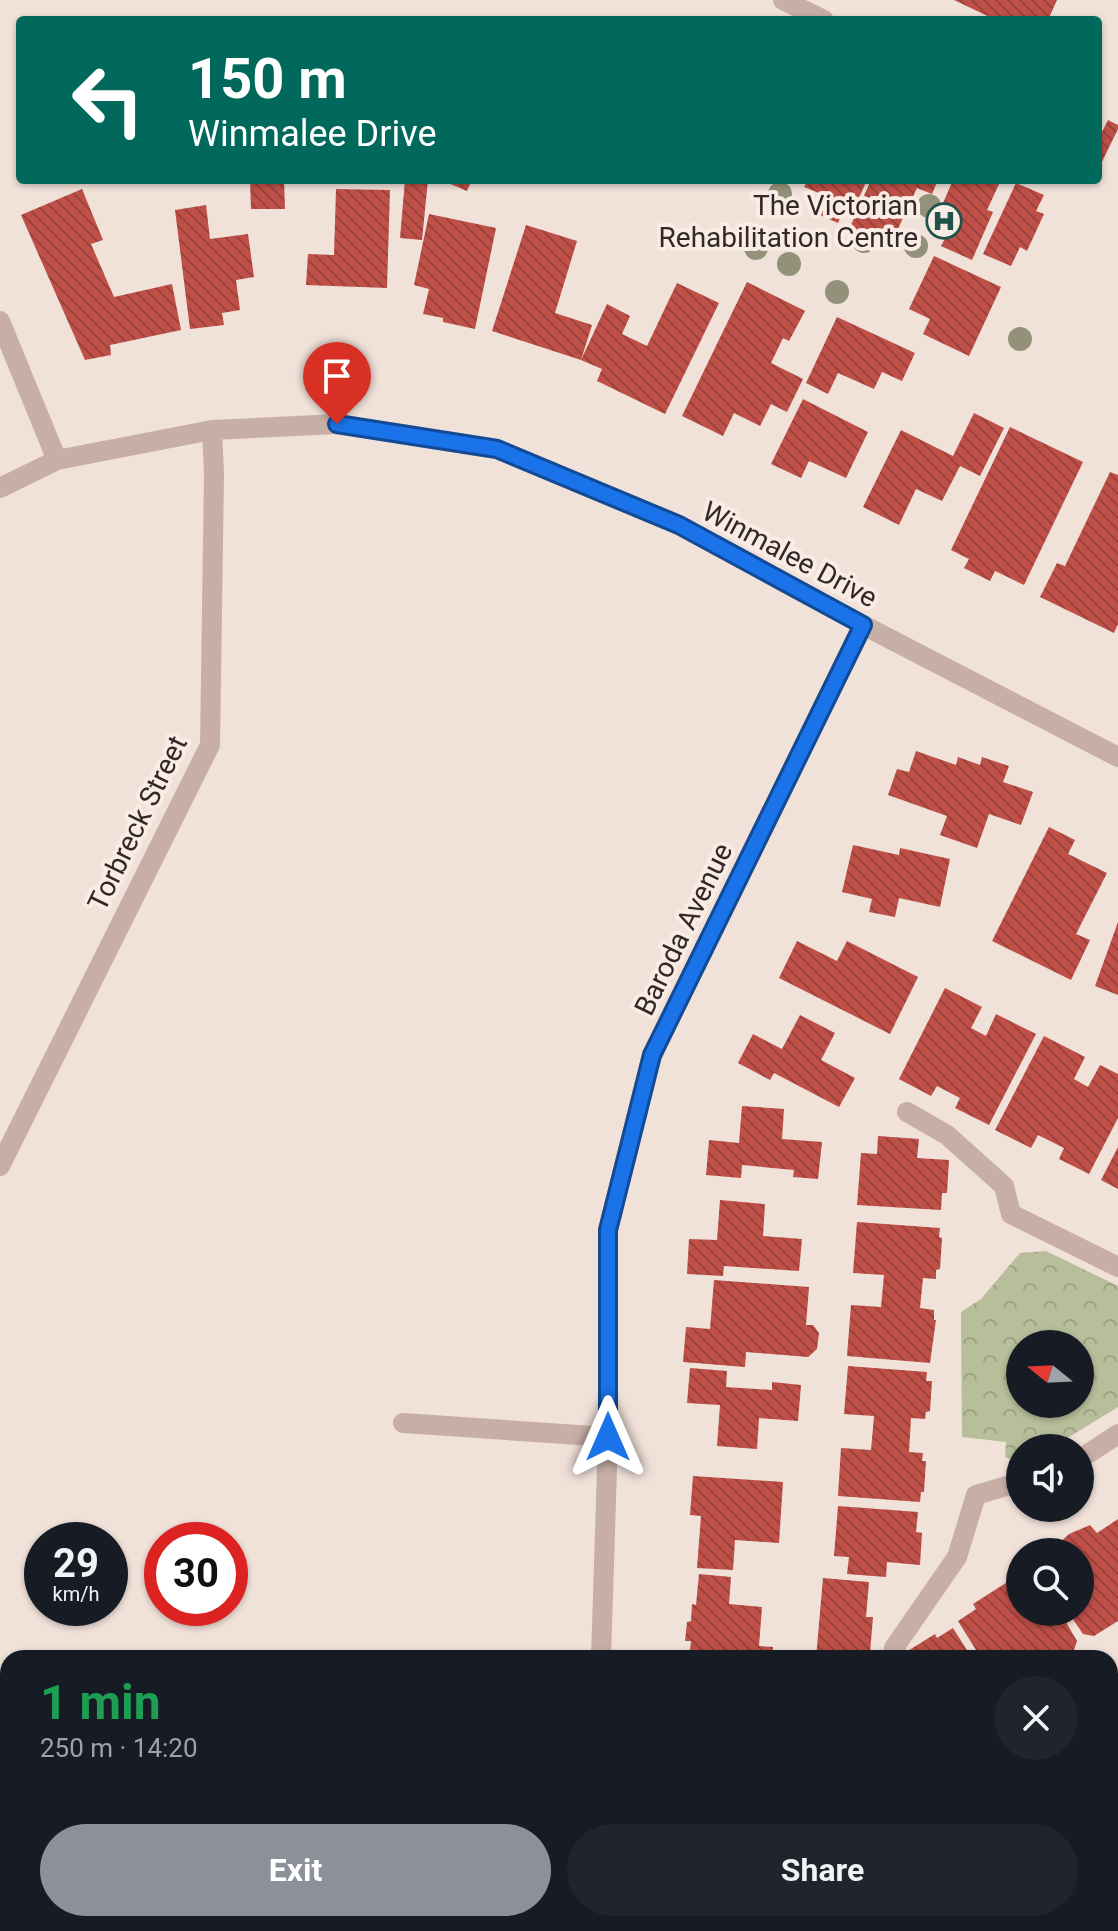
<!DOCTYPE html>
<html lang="en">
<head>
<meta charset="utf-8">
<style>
	body { margin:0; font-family:Roboto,sans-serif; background:#20242c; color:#f1f3f6; height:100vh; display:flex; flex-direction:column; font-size:30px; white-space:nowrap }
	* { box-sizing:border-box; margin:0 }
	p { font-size:26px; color:#9ea1a6 }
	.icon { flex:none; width:44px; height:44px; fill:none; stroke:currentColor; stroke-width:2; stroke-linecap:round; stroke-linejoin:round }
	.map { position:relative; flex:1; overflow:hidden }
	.sheet { position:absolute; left:0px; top:1650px; width:1118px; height:282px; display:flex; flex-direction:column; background:#171b24; border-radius:24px 24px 0 0; box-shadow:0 2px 6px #0004 }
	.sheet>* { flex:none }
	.banner { position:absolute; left:16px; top:16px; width:1086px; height:168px; border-radius:8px; box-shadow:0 2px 6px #0004; background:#00695c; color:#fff; overflow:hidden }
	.needle { width:52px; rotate:288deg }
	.controls { position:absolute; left:1006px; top:1330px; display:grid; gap:16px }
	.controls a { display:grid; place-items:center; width:88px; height:88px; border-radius:50%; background:#171b24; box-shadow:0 2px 6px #0004; font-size:40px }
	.speed { position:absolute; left:24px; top:1522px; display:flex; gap:16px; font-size:40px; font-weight:700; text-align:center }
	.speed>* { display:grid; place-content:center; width:104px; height:104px; border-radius:50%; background:#171b24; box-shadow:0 2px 6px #0004; line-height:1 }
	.speed small { font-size:20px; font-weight:400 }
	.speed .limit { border:12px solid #d22; background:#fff; color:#111 }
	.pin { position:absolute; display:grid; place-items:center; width:68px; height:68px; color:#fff; margin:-82px -34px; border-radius:50% 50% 50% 0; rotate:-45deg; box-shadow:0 0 8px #0007 }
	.pin .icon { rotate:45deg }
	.me { position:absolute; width:88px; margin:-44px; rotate:0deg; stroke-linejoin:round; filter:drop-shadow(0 0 6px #0008) }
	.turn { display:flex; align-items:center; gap:28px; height:168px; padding:0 40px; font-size:36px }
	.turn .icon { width:104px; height:104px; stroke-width:2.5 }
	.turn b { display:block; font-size:56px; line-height:68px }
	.round { display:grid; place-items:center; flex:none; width:84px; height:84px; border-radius:42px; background:#20242c }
	.overview { display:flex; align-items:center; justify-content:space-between; height:136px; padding:0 40px }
	h1 { font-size:48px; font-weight:700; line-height:60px; color:#1e9e55 }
	.cta { display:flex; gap:16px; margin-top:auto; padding:16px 40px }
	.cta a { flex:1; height:92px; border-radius:48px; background:#8c9099; color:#fff; font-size:32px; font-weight:700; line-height:92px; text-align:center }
	.cta a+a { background:#20242c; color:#f1f3f6 }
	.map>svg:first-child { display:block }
	.park { fill:url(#park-crowns); fill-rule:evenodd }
	.building { fill:url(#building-back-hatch) }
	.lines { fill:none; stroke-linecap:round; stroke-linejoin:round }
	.service { stroke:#c7afa6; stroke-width:20 }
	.minor { stroke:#c7afa6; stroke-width:20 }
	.tree { fill:#94917a }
	.route-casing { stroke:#114b97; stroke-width:20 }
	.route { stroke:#1a73e8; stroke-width:14 }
	.labels { text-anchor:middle; stroke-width:8; stroke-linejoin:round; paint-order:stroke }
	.poi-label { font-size:28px; fill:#332827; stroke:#f8ece5; text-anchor:end }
	.street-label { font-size:28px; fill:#332827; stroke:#f8ece5 }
</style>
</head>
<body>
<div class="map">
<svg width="1118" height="1931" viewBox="0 0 1118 1931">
	<defs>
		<pattern id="park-crowns" width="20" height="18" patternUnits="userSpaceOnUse" patternTransform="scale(2)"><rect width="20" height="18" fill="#b8be9a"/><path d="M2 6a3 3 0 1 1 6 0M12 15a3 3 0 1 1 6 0" fill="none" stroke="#9fa385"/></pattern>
		<pattern id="building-back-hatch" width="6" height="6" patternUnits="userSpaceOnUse" patternTransform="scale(2)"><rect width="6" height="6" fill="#bf5048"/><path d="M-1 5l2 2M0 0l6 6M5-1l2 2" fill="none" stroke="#9c423c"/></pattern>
	</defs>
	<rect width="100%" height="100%" fill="#f0e1d9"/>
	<path class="park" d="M1046 1251 1118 1286V1407L1051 1448H1020V1463L1005 1457 1006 1442 962 1437 961 1312 981 1299 1020 1253ZM1020 1344H1080V1404H1020Z"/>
	<path class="building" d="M954 0H1057L1048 20H996Z
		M1108 120 1118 125V129L1098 170V135L1100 136Z
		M250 180H284L285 209H251Z
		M405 180H428L422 240 400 238Z
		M441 180H472L467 191Z
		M808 180H867L859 198 851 194 838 223 811 211 819 193 804 187Z
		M871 180H938L932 194 917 188 890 246 850 227Z
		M953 180H1001L987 210 993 212 972 260 941 246 948 233 933 226Z
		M1016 183 1044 195 1036 211 1044 214 1027 251 1020 247 1011 266 983 254Z
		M82 189 103 240 91 244 114 297 172 284 181 330 110 345 111 355 85 360 21 215Z
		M336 189 390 190 387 288 306 285 308 254 334 255Z
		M206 205 210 239 248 234 254 277 236 280 240 310 222 313 224 325 190 329 175 210Z
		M429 214 496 228 475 329 443 322V318L423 314 429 289 414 285Z
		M526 225 577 241 555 313 592 325 581 360 492 331Z
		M934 256 1001 287 969 356 923 334 930 319 909 309Z
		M747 282 805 311 789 341 783 338 771 363 803 379 787 412 771 404 760 426 734 413 723 436 682 416Z
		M677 283 719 303 665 414 597 381 602 369 581 360 607 304 630 316 622 334 647 346Z
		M837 317 915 353 902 381 882 372 874 389 838 373 828 394 806 383Z
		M803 399 868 432 846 478 809 461 801 478 771 464Z
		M974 413 1004 428 980 476 960 466 942 501 916 489 899 525 863 507 901 430 953 456Z
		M1010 427 1083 462 1024 585 995 571 990 581 964 568 969 559 951 550Z
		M1110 472 1118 475V624L1114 633 1040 597 1057 563 1065 566Z
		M916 751 956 765 958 757 980 765 982 757 1009 766 1003 782 1033 792 1021 825 989 814 977 848 940 835 947 816 888 795 897 769 909 772Z
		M1049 827 1075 840 1068 854 1107 873 1076 934 1090 940 1071 980 992 941Z
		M853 845 899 855 900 848 950 859 940 907 899 898 895 917 869 912 872 899 842 892Z
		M1118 922V995L1095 986Z
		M797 941 837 961 847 941 918 977 890 1034 779 978Z
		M945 988 982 1007 971 1028 986 1036 996 1014 1036 1034 989 1125 955 1108 960 1098 937 1086 931 1096 899 1079Z
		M800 1015 835 1033 821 1060 855 1078 839 1107 774 1073 770 1080 738 1063 753 1034 782 1049Z
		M1044 1036 1085 1057 1074 1079 1088 1087 1100 1065 1118 1074V1118L1089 1174 1059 1159 1064 1148 1038 1135 1031 1148 995 1130Z
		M742 1106 784 1109 782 1139 822 1142 818 1179 793 1177 794 1170 742 1165 741 1178 706 1175 709 1140 739 1143Z
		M878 1136 919 1139 917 1158 949 1160 947 1193H942L941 1210 857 1205 861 1153 877 1154Z
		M1118 1147V1189L1101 1180Z
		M720 1200 765 1204 763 1236 802 1239 799 1271 724 1266 723 1276 687 1274 689 1239 717 1240Z
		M857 1222 940 1228 939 1237 942 1238 940 1269 936 1270V1279L923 1278 920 1308 934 1310V1320H936L930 1363 847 1356 851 1305 881 1307 884 1275 853 1273Z
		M714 1280 809 1287 806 1325H813L819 1333 817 1349 808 1357 746 1352 745 1367 683 1362 686 1327 710 1329Z
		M848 1366 927 1372 926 1381H932L930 1411 926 1412 925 1419 911 1418 909 1452 923 1453 922 1461H926L924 1492H921L920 1502 838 1496 841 1448 871 1450 874 1416 844 1414Z
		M690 1368 727 1371 726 1387 772 1390V1382L801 1385 798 1421 759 1418 757 1449 717 1446 720 1405 687 1403Z
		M693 1476 783 1482 779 1543 735 1540 733 1570 697 1568 701 1516 690 1515Z
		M838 1506 918 1512 916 1532 922 1533 920 1565 887 1562 886 1577 847 1574 849 1557 834 1556Z
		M1118 1519V1621L1094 1636 1083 1634 1068 1612H1080V1552H1054V1548L1069 1534 1090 1525 1097 1533Z
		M699 1574 731 1577 729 1604 762 1607 759 1646 773 1647 772 1658H689L691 1641H685L687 1622 691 1621 692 1604 696 1605Z
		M823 1578 869 1582 866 1617H873L870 1653H867V1658H816Z
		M1012 1579 1016 1585 1020 1583V1612H1060L1077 1641 1073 1653 1067 1658H981L958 1621 976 1609 973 1604Z
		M953 1628 972 1658H910L906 1652 935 1634 937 1638Z
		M1110 1725 1118 1741V1791L1110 1795Z"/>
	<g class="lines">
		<path class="service" d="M907 1112 947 1135 1004 1186 1011 1214
			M892 1658 894 1648 957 1557 976 1495"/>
		<path class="minor" d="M783 0 824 20
			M0 321 57 460
			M0 488 57 460 212 430 337 424 497 449 679 525 863 625 1118 757
			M0 1166 210 745 214 474 212 430
			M1011 1214 1118 1267
			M403 1423 608 1437
			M1080 1459 1118 1434
			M976 1495 1020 1482
			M601 1658 608 1437V1230L652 1055 863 625
			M0 1739 8 1743
			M374 1924 389 1931
			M528 1931 530 1924
			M1100 1931 1118 1922"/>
	</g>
	<g class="tree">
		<circle cx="780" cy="194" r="12"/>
		<circle cx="929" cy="206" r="12"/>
		<circle cx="864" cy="241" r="12"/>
		<circle cx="916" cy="246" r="12"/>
		<circle cx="756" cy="248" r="12"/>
		<circle cx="789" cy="264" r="12"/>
		<circle cx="837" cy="292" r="12"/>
		<circle cx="1020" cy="339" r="12"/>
	</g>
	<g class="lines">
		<defs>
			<path id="route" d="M337 424 497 449 679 525 863 625 652 1055 608 1230V1437"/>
		</defs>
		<use href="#route" class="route-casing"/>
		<use href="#route" class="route"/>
	</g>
	<defs>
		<symbol id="hospital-ring" viewBox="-11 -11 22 22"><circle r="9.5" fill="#f8ece5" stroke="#1f524d" stroke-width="1.5"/><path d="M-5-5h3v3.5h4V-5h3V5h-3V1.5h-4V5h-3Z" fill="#1f524d"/></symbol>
	</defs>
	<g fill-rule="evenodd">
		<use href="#hospital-ring" x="924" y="201" width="40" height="40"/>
	</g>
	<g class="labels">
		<g class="poi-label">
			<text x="918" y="215">The Victorian<tspan x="918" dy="32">Rehabilitation Centre</tspan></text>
		</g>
		<g class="street-label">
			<text transform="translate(790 554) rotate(28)" y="10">Winmalee Drive</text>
			<text transform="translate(137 823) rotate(-64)" y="10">Torbreck Street</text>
			<text transform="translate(683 929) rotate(-64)" y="10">Baroda Avenue</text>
		</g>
	</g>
</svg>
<div class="controls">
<a><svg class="needle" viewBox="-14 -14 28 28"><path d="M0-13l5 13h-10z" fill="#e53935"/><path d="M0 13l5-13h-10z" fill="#9ea1a6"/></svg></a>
<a><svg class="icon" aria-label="sound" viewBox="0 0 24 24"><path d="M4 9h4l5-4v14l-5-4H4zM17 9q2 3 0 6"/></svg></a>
<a><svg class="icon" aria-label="search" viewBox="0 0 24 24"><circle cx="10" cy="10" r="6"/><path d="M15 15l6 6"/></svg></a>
</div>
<div class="speed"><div>29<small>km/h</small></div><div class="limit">30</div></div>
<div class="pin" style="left:337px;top:424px;background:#d93025"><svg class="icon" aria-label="arrive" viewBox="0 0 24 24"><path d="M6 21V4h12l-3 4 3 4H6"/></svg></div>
<svg class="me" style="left:608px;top:1437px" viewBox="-20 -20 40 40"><path d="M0-17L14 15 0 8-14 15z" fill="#1a73e8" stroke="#fff" stroke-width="4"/></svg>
<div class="banner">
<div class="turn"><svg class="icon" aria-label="left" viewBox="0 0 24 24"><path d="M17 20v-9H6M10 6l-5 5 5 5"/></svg><div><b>150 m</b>Winmalee Drive</div></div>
</div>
<section class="sheet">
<div class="overview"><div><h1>1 min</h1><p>250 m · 14:20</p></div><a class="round"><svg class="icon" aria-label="close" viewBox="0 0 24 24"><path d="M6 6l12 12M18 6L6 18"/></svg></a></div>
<div class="cta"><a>Exit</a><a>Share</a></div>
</section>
</div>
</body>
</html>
